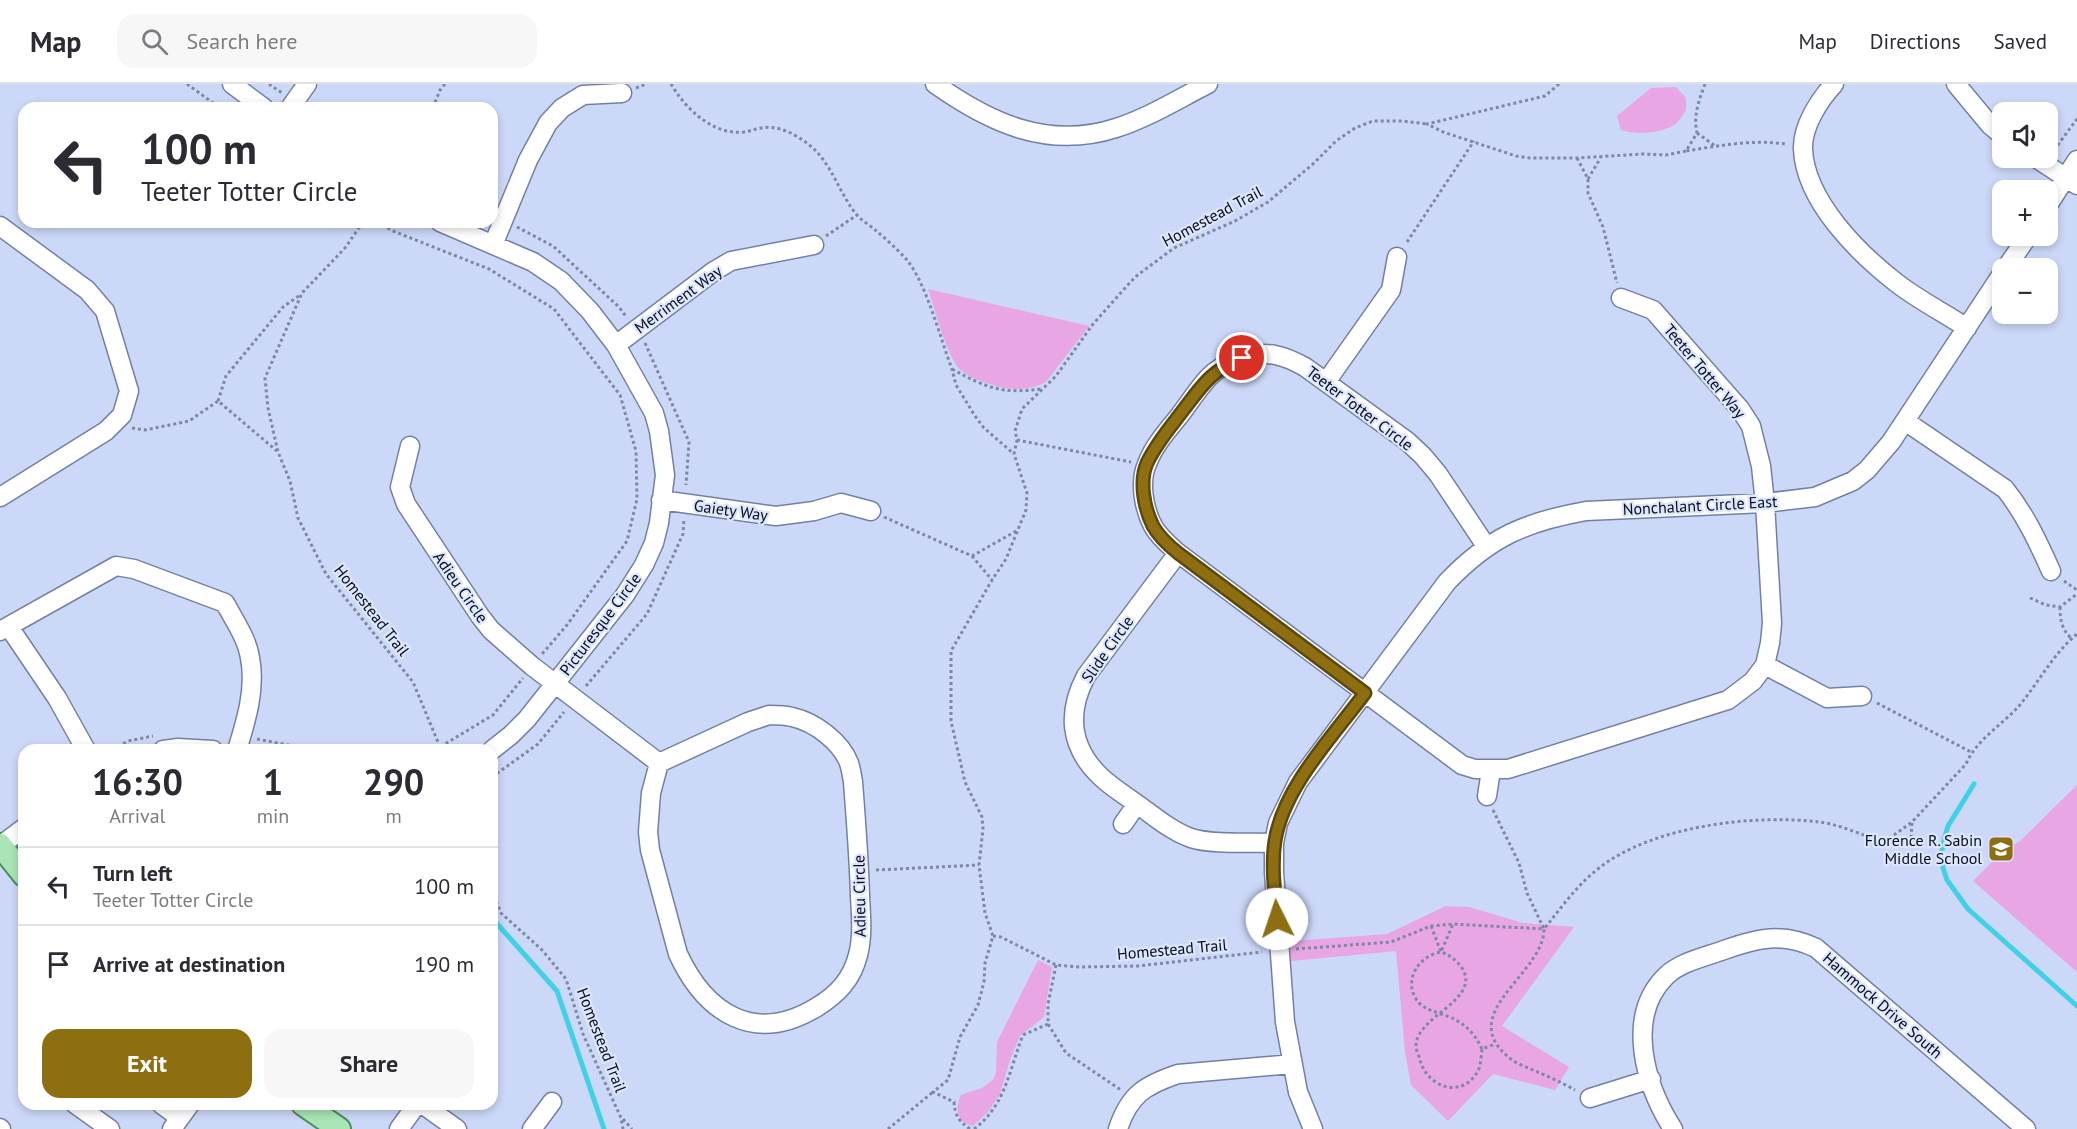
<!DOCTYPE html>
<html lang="en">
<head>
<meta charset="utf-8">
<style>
	body { margin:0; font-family:"PT Sans",sans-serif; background:#f7f7f7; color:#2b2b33; height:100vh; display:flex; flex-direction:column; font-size:22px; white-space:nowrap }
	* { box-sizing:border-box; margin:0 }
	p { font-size:20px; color:#7c7c81 }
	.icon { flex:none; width:33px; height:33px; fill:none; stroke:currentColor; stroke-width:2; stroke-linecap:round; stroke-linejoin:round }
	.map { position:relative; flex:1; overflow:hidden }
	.sheet { position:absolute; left:18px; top:660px; width:480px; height:366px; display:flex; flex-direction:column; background:#fff; border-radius:18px; box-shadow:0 3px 9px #0003 }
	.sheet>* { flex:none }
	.hud { position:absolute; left:18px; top:18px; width:480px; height:126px; border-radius:18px; box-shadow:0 3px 9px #0003; background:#fff; color:#2b2b33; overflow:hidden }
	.controls { position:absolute; left:1992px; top:18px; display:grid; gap:12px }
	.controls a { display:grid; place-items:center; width:66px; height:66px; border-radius:12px; background:#fff; box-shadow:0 3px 9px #0003; font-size:30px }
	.pin { position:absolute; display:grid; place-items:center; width:51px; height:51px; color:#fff; margin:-26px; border:3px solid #fff; border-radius:50%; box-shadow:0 2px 6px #0007 }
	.me { position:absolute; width:66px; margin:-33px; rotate:356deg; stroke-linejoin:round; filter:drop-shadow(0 0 4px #0008) }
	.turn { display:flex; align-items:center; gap:21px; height:126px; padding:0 24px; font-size:27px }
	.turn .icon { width:78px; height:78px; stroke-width:2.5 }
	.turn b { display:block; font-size:42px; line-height:51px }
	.eta { display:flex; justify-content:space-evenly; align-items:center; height:102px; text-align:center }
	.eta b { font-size:36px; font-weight:700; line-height:42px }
	.action { display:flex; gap:12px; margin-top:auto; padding:12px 24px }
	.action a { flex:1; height:69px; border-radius:18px; background:#8d6f12; color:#fff; font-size:24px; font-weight:700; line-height:69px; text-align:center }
	.action a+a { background:#f7f7f7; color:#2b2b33 }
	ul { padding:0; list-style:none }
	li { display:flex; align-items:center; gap:18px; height:78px; padding:0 24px; border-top:2px solid #e1e1e2 }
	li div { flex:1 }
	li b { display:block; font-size:22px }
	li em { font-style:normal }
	header { display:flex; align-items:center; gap:36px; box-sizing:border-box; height:84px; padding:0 30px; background:#fff; border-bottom:2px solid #e1e1e2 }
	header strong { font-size:28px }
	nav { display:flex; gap:33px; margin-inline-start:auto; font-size:21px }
	.search { width:420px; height:54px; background:#f7f7f7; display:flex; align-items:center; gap:15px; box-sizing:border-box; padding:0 21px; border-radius:18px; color:#7c7c81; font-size:22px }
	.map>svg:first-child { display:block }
	.park { fill:#e8a6e4 }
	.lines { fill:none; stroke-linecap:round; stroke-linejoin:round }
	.stream { stroke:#41d1e6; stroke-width:5 }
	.minor-casing { stroke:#7380a5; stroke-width:21 }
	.major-casing { stroke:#4d8e60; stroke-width:26 }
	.path { stroke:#7f88a1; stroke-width:3; stroke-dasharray:3 3; stroke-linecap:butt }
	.minor { stroke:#fff; stroke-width:18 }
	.major { stroke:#aae5b6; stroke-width:22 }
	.route-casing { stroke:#5c480c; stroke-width:15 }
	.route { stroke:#8d6f12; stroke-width:10 }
	.labels { text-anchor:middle; stroke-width:4.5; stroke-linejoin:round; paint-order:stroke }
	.street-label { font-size:16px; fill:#070c19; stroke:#dce6fe }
	.poi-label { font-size:16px; fill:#070c19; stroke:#dce6fe; text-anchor:end }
</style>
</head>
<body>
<header>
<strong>Map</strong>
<div class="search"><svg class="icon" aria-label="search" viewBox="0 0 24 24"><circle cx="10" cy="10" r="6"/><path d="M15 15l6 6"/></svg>Search here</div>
<nav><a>Map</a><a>Directions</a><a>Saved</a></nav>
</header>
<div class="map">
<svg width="2077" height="1045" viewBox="0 0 2077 1045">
	<rect width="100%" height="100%" fill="#ccd8f8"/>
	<path class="park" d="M1676 3 1686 14V26C1683 31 1679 38 1674 41 1658 50 1637 51 1621 46L1617 32 1651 4Z
		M928 205 1089 242 1046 298C1031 306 1012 307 996 302 984 298 972 295 962 287 947 276 935 224 928 205Z
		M2077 701V888L1973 797 2000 770 2020 757Z
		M1446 822 1469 823 1523 839 1574 843 1502 942 1569 983 1555 1006 1493 990 1448 1037 1411 1001 1405 968 1396 867 1281 878 1279 858 1387 850Z
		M1038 876 1052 883 1044 933 1020 952 1010 976 1000 1010 988 1028 973 1042C956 1039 955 1024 961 1011L982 1004 993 996 996 989 997 958Z"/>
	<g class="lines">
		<path class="stream" d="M1974 700 1948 742 1944 756 1941 771 1943 784 1947 796 1968 825 2077 922
			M492 834 557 907 604 1045"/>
		<defs>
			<path id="minor" d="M232 0 264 24
				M935 0C990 39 1048 66 1116 44 1148 34 1178 15 1208 0
				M1834 0C1819 16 1802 43 1803 65 1805 117 1859 170 1898 200 1919 216 1944 229 1967 244
				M1956 0 1990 41 2002 51
				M290 24 307 0
				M2036 74 2077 101
				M2048 121 2077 76
				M440 138 533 178 561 197 590 227 616 261 654 329 659 347 665 391 659 439 654 459 644 481 625 511 527 635 511 651 492 666
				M0 142 87 206 105 227 129 307 122 331 106 347 0 413
				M493 161 528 76 548 39 562 24 583 11 622 9
				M2006 184 2028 152
				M1621 214 1653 226 1740 325 1751 342 1761 382 1765 419 1772 539 1770 559 1765 581 1827 614 1862 612
				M616 261 714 187 731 177 814 161
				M1326 298 1391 206 1397 173
				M1905 337 2005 405C2025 430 2038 458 2051 487
				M410 362 400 403 406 420 480 532 491 546 532 582 659 679
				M661 416 776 432 814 427 841 419 871 427
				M1486 462 1438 390 1423 372 1407 357 1305 283C1296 278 1286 273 1275 271 1254 267 1223 278 1208 294 1198 305 1189 319 1180 331 1168 346 1154 361 1147 380 1139 398 1144 425 1153 442 1159 453 1169 461 1178 469L1462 681 1475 685H1508L1728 616 1753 597 1765 581
				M1178 469 1086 592C1067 628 1069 662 1100 692 1111 703 1125 711 1137 720 1154 732 1171 747 1191 754 1212 761 1251 758 1274 759
				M9 543 57 614 86 666
				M0 547 116 482 134 485 225 519C234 536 247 554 250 574 256 605 246 637 237 666
				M769 631C776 631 785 631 792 633 815 638 841 658 849 679 851 685 852 692 853 698 856 736 859 774 860 812 861 832 863 852 858 871 852 895 838 910 817 923 755 961 706 930 678 870L650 766 648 748 651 709 659 679 748 638Z
				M163 666 178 664 213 666
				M1487 712 1491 686
				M1123 740 1137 720
				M0 762 24 744
				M1590 1014 1651 995
				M75 1020 110 1045
				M161 1020 180 1034
				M422 1020 457 1045
				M0 1044 1 1045
				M172 1045 190 1020
				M399 1045 417 1020
				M532 1045 552 1018
				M1118 1045C1129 1011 1145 1001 1178 990L1292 980
				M1313 1045 1298 1008 1285 938 1274 788V759L1278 739 1298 698 1447 498C1490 453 1525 438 1586 427L1765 419 1815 413 1853 397 1867 386 1891 358 2002 190
				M1673 1045C1646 1003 1624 933 1666 892 1680 878 1705 873 1724 866 1758 854 1782 848 1816 864L2026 1045"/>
			<path id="major" d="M0 761 24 791
				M303 1020 339 1045"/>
		</defs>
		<use href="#minor" class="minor-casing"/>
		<use href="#major" class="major-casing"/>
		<path class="path" d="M187 0 220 24
			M269 0 282 9
			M671 0C686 25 712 51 744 48 750 47 755 45 761 44 776 41 791 48 804 57 831 75 837 106 856 130 861 136 868 140 874 145 885 154 897 165 907 176 927 201 940 254 952 285L956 301 975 332 984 344 1014 370
			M1559 0 1545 12 1427 40 1443 48 1516 72 1530 74H1577L1643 70 1666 71 1686 67
			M1705 0C1699 16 1693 32 1697 49L1686 67C1718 62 1753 55 1785 60
			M636 4 646 0
			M433 24 440 6 445 0
			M1697 49 1715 62
			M2054 66 2077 35
			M1577 74 1588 95V109L1603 143 1617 199
			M1588 95 1601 73
			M363 138 345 164 302 209 265 294 268 324 278 368 290 397 298 434 326 490 413 598 440 663
			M377 138 393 147 489 185 554 225 620 311 636 367 637 415 627 457 567 541 542 570
			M517 143 553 162 619 223 627 234
			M826 152 857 131
			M1407 158 1474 57
			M645 259 689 358 686 401
			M952 285C987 304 1001 310 1041 305
			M218 317 226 292 283 223 300 211
			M132 344 145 346 189 337 218 317 277 367
			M1017 356 1131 378
			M884 433 972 472 1018 446
			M972 472 992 496
			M2064 497 2077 506
			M2030 514 2046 521 2060 523 2077 510
			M2060 523C2060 536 2062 546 2071 554
			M586 602 647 530 683 450 684 435
			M1877 619 1971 668
			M257 655 314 666
			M113 666 128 657 153 652
			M429 666 440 663 493 631 523 594
			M492 693 538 660 564 628
			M19 723 24 720
			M1493 726 1519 779 1527 809 1544 845C1561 824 1577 801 1599 784 1653 742 1752 730 1819 738 1839 740 1864 752 1884 758L1912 738 1966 680C1976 656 2002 641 2019 622 2039 598 2053 570 2077 550
			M1886 758C1894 761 1904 765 1911 757L1912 738
			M876 786 979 781
			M492 806 501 829 542 866 566 895 583 950 621 1034 623 1045
			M1431 842 1441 868 1453 840
			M993 852 1001 853 1056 881 1080 883 1138 882 1262 868
			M1296 865 1391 858 1431 842 1453 840 1544 845C1544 891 1451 930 1512 976 1518 980 1526 983 1533 986 1547 992 1561 998 1575 1006
			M1056 881 1048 920V940L1066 969 1121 1006
			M1482 965C1473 946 1461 936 1441 930 1433 927 1427 926 1420 920 1401 900 1417 872 1441 868 1450 871 1456 876 1462 884 1482 916 1416 932 1416 962 1416 966 1419 972 1420 976 1427 1003 1462 1016 1478 987 1481 981 1481 972 1482 965L1495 960
			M623 1035 632 1045
			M888 1045 933 1008
			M970 1045C959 1037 955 1032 954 1018L933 1008 948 996 960 953 978 921 984 898 985 879 993 852 985 829 979 781 983 745 982 733 965 698 951 637V567L992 496 1006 475 1026 426 1027 409 1014 370 1017 356 1015 347 1022 325 1056 292 1093 240 1135 193 1174 164 1235 137 1268 118 1313 80 1336 57 1355 44 1373 37H1402L1427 40
			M974 1045C1006 1021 1009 986 1023 951L1048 940"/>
		<use href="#minor" class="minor"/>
		<use href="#major" class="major"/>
	</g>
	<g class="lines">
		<defs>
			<path id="route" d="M1242 274C1209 288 1202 302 1181 329 1169 345 1156 360 1147 379 1139 397 1144 424 1153 442 1159 453 1168 461 1178 469L1365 609C1333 652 1283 704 1275 757 1271 782 1275 810 1277 835"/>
		</defs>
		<use href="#route" class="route-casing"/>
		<use href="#route" class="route"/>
	</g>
	<defs>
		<symbol id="school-square" viewBox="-11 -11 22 22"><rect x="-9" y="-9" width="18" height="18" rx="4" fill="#8d6f12" stroke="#dce6fe"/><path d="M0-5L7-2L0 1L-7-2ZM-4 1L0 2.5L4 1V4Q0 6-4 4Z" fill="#fff"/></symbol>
	</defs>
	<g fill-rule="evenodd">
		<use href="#school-square" x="1986" y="750" width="30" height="30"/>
	</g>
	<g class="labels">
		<g class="street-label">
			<text transform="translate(1212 132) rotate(-28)" y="6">Homestead Trail</text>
			<text transform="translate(678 215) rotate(-36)" y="6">Merriment Way</text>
			<text transform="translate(1705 287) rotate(50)" y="6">Teeter Totter Way</text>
			<text transform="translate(1360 324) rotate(37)" y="6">Teeter Totter Circle</text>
			<text transform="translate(1700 421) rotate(-3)" y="6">Nonchalant Circle East</text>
			<text transform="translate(731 426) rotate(8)" y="6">Gaiety Way</text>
			<text transform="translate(461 503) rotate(55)" y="6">Adieu Circle</text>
			<text transform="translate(372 526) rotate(52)" y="6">Homestead Trail</text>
			<text transform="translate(600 540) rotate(-53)" y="6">Picturesque Circle</text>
			<text transform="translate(1107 565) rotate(-55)" y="6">Slide Circle</text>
			<text transform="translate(859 812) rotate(-91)" y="6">Adieu Circle</text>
			<text transform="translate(1172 865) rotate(-5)" y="6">Homestead Trail</text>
			<text transform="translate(1883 921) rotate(41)" y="6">Hammock Drive South</text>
			<text transform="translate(602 956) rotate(69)" y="6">Homestead Trail</text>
		</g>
		<g class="poi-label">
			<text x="1982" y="762">Florence R. Sabin<tspan x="1982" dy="18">Middle School</tspan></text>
		</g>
	</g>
</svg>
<div class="controls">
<a><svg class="icon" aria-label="sound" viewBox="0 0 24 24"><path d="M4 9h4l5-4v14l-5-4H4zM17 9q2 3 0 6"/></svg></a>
<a>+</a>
<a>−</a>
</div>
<div class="pin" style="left:1242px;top:274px;background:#d93025"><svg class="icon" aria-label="arrive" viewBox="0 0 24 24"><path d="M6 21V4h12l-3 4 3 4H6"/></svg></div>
<svg class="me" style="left:1277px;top:835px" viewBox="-20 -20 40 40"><circle r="19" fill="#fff"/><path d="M0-13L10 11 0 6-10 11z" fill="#8d6f12"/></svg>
<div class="hud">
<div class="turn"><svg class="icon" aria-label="left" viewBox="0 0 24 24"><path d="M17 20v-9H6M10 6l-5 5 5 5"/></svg><div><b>100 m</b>Teeter Totter Circle</div></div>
</div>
<section class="sheet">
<div class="eta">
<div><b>16:30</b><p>Arrival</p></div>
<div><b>1</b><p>min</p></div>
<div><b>290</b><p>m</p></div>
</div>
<ul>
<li><svg class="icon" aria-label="left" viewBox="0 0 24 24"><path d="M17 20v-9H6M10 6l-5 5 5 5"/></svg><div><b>Turn left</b><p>Teeter Totter Circle</p></div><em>100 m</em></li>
<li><svg class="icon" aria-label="arrive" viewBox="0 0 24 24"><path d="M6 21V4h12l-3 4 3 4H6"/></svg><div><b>Arrive at destination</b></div><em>190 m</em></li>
</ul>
<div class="action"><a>Exit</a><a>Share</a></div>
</section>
</div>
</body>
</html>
